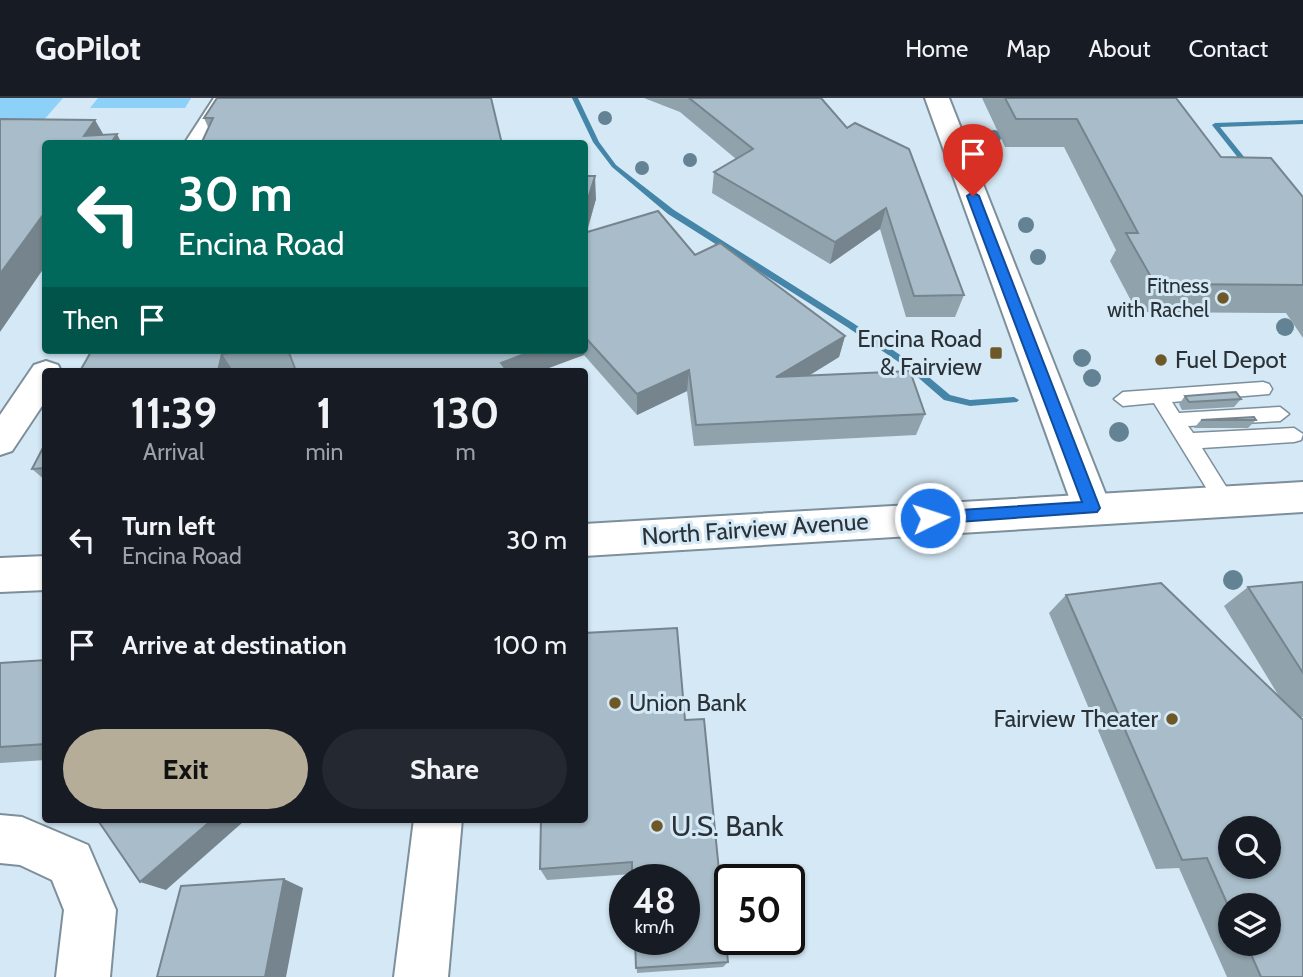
<!DOCTYPE html>
<html lang="en">
<head>
<meta charset="utf-8">
<style>
	body { margin:0; font-family:Cabin,sans-serif; background:#242831; color:#f1f3f6; height:100vh; display:flex; flex-direction:column; font-size:26px; white-space:nowrap }
	* { box-sizing:border-box; margin:0 }
	p { font-size:23px; color:#9ea1a6 }
	.icon { flex:none; width:38px; height:38px; fill:none; stroke:currentColor; stroke-width:2; stroke-linecap:round; stroke-linejoin:round }
	.map { position:relative; flex:1; overflow:hidden }
	.drawer { position:absolute; left:42px; top:270px; width:546px; height:455px; display:flex; flex-direction:column; background:#171b24; border-radius:7px; box-shadow:0 2px 5px #0004 }
	.drawer>* { flex:none }
	.hud { position:absolute; left:42px; top:42px; width:546px; height:214px; border-radius:7px; box-shadow:0 2px 5px #0004; background:#00695c; color:#fff; overflow:hidden }
	.controls { position:absolute; left:1218px; top:718px; display:grid; gap:14px }
	.controls a { display:grid; place-items:center; width:63px; height:63px; border-radius:50%; background:#171b24; box-shadow:0 2px 5px #0004; font-size:35px }
	.speed { position:absolute; left:609px; top:766px; display:flex; gap:14px; font-size:35px; font-weight:700; text-align:center }
	.speed>* { display:grid; place-content:center; width:91px; height:91px; border-radius:50%; background:#171b24; box-shadow:0 2px 5px #0004; line-height:1 }
	.speed small { font-size:18px; font-weight:400 }
	.speed .limit { border:4px solid #111; border-radius:10px; background:#fff; color:#111 }
	.pin { position:absolute; display:grid; place-items:center; width:60px; height:60px; color:#fff; margin:-72px -30px; border-radius:50% 50% 50% 0; rotate:-45deg; box-shadow:0 0 7px #0007 }
	.pin .icon { rotate:45deg }
	.me { position:absolute; width:77px; margin:-38px; rotate:86deg; stroke-linejoin:round; filter:drop-shadow(0 0 5px #0008) }
	.turn { display:flex; align-items:center; gap:24px; height:147px; padding:0 21px; font-size:32px }
	.turn .icon { width:91px; height:91px; stroke-width:2.5 }
	.turn b { display:block; font-size:49px; line-height:60px }
	.then { display:flex; align-items:center; height:66px; padding:0 21px; background:#0003; gap:14px; font-size:26px }
	.eta { display:flex; justify-content:space-evenly; align-items:center; height:119px; text-align:center }
	.eta b { font-size:42px; font-weight:700; line-height:49px }
	.action { display:flex; gap:14px; margin-top:auto; padding:14px 21px }
	.action a { flex:1; height:80px; border-radius:42px; background:#b6ad99; color:#111; font-size:28px; font-weight:700; line-height:80px; text-align:center }
	.action a+a { background:#242831; color:#f1f3f6 }
	ul { padding:0; list-style:none }
	li { display:flex; align-items:center; gap:21px; height:105px; padding:0 21px }
	li div { flex:1 }
	li b { display:block; font-size:26px }
	li em { font-style:normal }
	header { display:flex; align-items:center; gap:42px; box-sizing:border-box; height:98px; padding:0 35px; background:#171b24; border-bottom:2px solid #363941 }
	header strong { font-size:33px }
	nav { display:flex; gap:38px; margin-inline-start:auto; font-size:24px }
	.map>svg:first-child { display:block }
	.green { fill:#8dd0f8 }
	.lines { fill:none; stroke-linecap:round; stroke-linejoin:round }
	.stream { fill:#4485a8; fill-rule:evenodd }
	.lane-casing { stroke:#7c8f9b; stroke-width:3 }
	.street-casing { stroke:#7c8f9b; stroke-width:4 }
	.secondary-casing { stroke:#7c8f9b; stroke-width:4 }
	.lane { fill:#fff; fill-rule:evenodd }
	.street { fill:#fff; fill-rule:evenodd }
	.secondary { fill:#fff; fill-rule:evenodd }
	.tree { fill:#638394 }
	.wall { fill:#90a3ad; fill-rule:evenodd }
	.shaded-wall { fill:#76848d }
	.building { fill:#a8bdc9; stroke:#76848d; stroke-width:2; fill-rule:evenodd }
	.route { fill:#1a73e8; stroke:#114b97; stroke-width:2 }
	.poi-dot { fill:#6e5828; stroke:#d4e8f5; stroke-width:2.5 }
	.labels { text-anchor:middle; stroke-width:6; stroke-linejoin:round; paint-order:stroke }
	.far-poi-label { font-size:21px; fill:#2a3237; stroke:#d4e8f5; text-anchor:end }
	.poi-label { font-size:24px; fill:#2a3237; stroke:#d4e8f5; text-anchor:end }
	.street-label { font-size:24px; fill:#2a3237; stroke:#d4e8f5 }
	.near-poi-label { font-size:28px; fill:#2a3237; stroke:#d4e8f5; text-anchor:start }
</style>
</head>
<body>
<header>
<strong>GoPilot</strong>
<nav><a>Home</a><a>Map</a><a>About</a><a>Contact</a></nav>
</header>
<div class="map">
<svg width="1303" height="879" viewBox="0 0 1303 879">
	<rect width="100%" height="100%" fill="#d4e8f5"/>
	<path class="green" d="M0 0H63L22 47H0Z
		M98 0H191L185 10H90Z"/>
	<g class="lines">
		<path class="stream" d="M572 0H578L599 44 616 67 674 112 853 225 912 265 950 297 970 302 1014 299 1019 302 1017 304 970 308 944 302 906 269 847 229 668 116 612 69 593 44Z
			M1303 22V26L1220 29 1253 70 1249 72 1247 71 1212 27 1215 25Z"/>
		<defs>
			<path id="lane" d="M1263 284 1269 286 1272 291 1269 296 1172 304 1179 315 1280 309 1289 316 1280 323 1188 328 1193 335 1294 330 1303 336 1301 342 1294 344 1202 350 1235 403 1232 409H1218L1154 305 1123 308 1114 301 1123 294Z"/>
			<path id="street" d="M214 0H238L209 46H184Z
				M925 0H949L1111 410 1105 421 1092 425 1079 421 1073 410Z
				M46 263 58 267 61 273H46V302L12 353 0 357V317L34 267Z
				M0 717 22 719 88 747 116 812 110 879H56L64 812 52 782 20 767 0 765Z
				M414 721H462L448 879H394Z"/>
			<path id="secondary" d="M1303 384V414L584 458V426Z
				M46 458V492L0 494V460Z"/>
		</defs>
		<use href="#lane" class="lane-casing"/>
		<use href="#street" class="street-casing"/>
		<use href="#secondary" class="secondary-casing"/>
		<use href="#lane" class="lane"/>
		<use href="#street" class="street"/>
		<use href="#secondary" class="secondary"/>
	</g>
	<g class="tree">
		<circle cx="605" cy="20" r="7"/>
		<circle cx="994" cy="39" r="7"/>
		<circle cx="690" cy="62" r="7"/>
		<circle cx="642" cy="70" r="7"/>
		<circle cx="1026" cy="127" r="8"/>
		<circle cx="1038" cy="159" r="8"/>
		<circle cx="1285" cy="229" r="9"/>
		<circle cx="1082" cy="260" r="9"/>
		<circle cx="1092" cy="280" r="9"/>
		<circle cx="1119" cy="334" r="10"/>
		<circle cx="1233" cy="482" r="10"/>
	</g>
	<path class="wall" d="M217 0 502 46 208 29 204 20Z
		M644 0H821L964 197 955 219H906L880 131 830 166 712 95 714 74 736 61 680 14Z
		M982 0H1176L1221 59 1303 99V240L1286 215 1137 214 1110 163 1116 152 1064 49H1005Z
		M584 78 596 101 587 134 695 157 845 238 839 259 810 277 925 316 916 337 694 348 687 293 637 317 584 257 295 270 272 273H80L92 252H584Z
		M1185 298 1241 301 1234 309 1182 312 1179 306Z
		M1201 322H1256L1248 330H1194Z
		M46 344V383L32 371Z
		M1303 484V619H1300L1303 879H1227L1179 770 1156 771 1049 515 1066 497 1280 600 1224 508 1248 489ZM1230 807 1269 845H1230Z
		M46 562V662L0 665V565Z
		M685 622 728 864 723 869 637 875 632 776 547 782 540 771Z"/>
	<path class="shaded-wall" d="M95 22 109 46 84 38Z
		M117 36 122 46H110Z
		M595 78 596 101 584 142V114Z
		M886 110 880 131 830 166 835 144Z
		M43 117 46 121V167L0 234V176Z
		M845 238 839 259 772 300 776 279Z
		M535 252H584V257L541 273H498L501 265Z
		M222 256 233 273H218Z
		M689 272 687 293 637 317V296Z
		M213 721H240L243 724 166 792 140 784Z
		M284 781 303 790 286 879H265Z"/>
	<path class="building" d="M217 0H491L502 46H201L213 20H204Z
		M689 0H821L847 30 855 25 909 51 964 197 914 198 886 110 835 144 714 74 753 51Z
		M1005 0H1176L1221 59 1271 60 1303 99V187L1155 186 1126 135H1138L1077 21H1016Z
		M0 21 95 22 84 38 117 36 110 46H46V117H43L0 176Z
		M584 78H595L584 114Z
		M658 113 695 157 720 145 845 238 776 279 910 273 925 316 696 327 689 272 637 296 584 238V135Z
		M92 252H255L222 256 218 273H80Z
		M288 252H535L501 265 505 270 498 273H296Z
		M1236 294 1241 301 1189 304 1185 298Z
		M1254 319 1256 322H1201Z
		M46 344V370L32 371Z
		M1303 484V575L1248 489Z
		M1161 485 1303 622V879H1261L1246 845H1269V807H1230V812L1207 760 1182 762 1066 497ZM1230 730H1269V768H1230Z
		M677 530 685 622 704 621 728 864 636 870 635 842H684V782H632V764L540 771 541 721H584V535Z
		M46 562V646L0 649V565Z
		M97 721H213L140 784Z
		M284 781 265 879H157L181 788Z"/>
	<path class="route" d="M973 94 979 98 1100 410 1097 414 930 426 922 420 930 414 1082 404 967 98Z"/>
	<g class="poi-dot">
		<circle cx="1223" cy="200" r="7"/>
		<rect x="989" y="248" width="14" height="14" rx="3.5"/>
		<circle cx="1161" cy="262" r="7"/>
		<circle cx="615" cy="605" r="7"/>
		<circle cx="1172" cy="621" r="7"/>
		<circle cx="657" cy="728" r="7"/>
	</g>
	<g class="labels">
		<g class="far-poi-label">
			<text x="1209" y="195">Fitness<tspan x="1209" dy="24">with Rachel</tspan></text>
		</g>
		<g class="poi-label">
			<text x="982" y="249">Encina Road<tspan x="982" dy="28">&amp; Fairview</tspan></text>
			<text x="1175" y="270" text-anchor="start">Fuel Depot</text>
			<text x="629" y="613" text-anchor="start">Union Bank</text>
			<text x="1158" y="629">Fairview Theater</text>
		</g>
		<g class="street-label">
			<text transform="translate(755 431) rotate(-4)" y="8">North Fairview Avenue</text>
		</g>
		<g class="near-poi-label">
			<text x="671" y="738">U.S. Bank</text>
		</g>
	</g>
</svg>
<div class="controls">
<a><svg class="icon" aria-label="search" viewBox="0 0 24 24"><circle cx="10" cy="10" r="6"/><path d="M15 15l6 6"/></svg></a>
<a><svg class="icon" aria-label="layers" viewBox="0 0 24 24"><path d="M12 4l9 5-9 5-9-5zM3 14l9 5 9-5"/></svg></a>
</div>
<div class="speed"><div>48<small>km/h</small></div><div class="limit">50</div></div>
<div class="pin" style="left:973px;top:98px;background:#d93025"><svg class="icon" aria-label="arrive" viewBox="0 0 24 24"><path d="M6 21V4h12l-3 4 3 4H6"/></svg></div>
<svg class="me" style="left:930px;top:420px" viewBox="-20 -20 40 40"><circle r="17" fill="#1a73e8" stroke="#fff" stroke-width="3"/><path d="M0-11L8 9 0 5-8 9z" fill="#fff"/></svg>
<div class="hud">
<div class="turn"><svg class="icon" aria-label="left" viewBox="0 0 24 24"><path d="M17 20v-9H6M10 6l-5 5 5 5"/></svg><div><b>30 m</b>Encina Road</div></div>
<div class="then">Then<svg class="icon" aria-label="arrive" viewBox="0 0 24 24"><path d="M6 21V4h12l-3 4 3 4H6"/></svg></div>
</div>
<section class="drawer">
<div class="eta">
<div><b>11:39</b><p>Arrival</p></div>
<div><b>1</b><p>min</p></div>
<div><b>130</b><p>m</p></div>
</div>
<ul>
<li><svg class="icon" aria-label="left" viewBox="0 0 24 24"><path d="M17 20v-9H6M10 6l-5 5 5 5"/></svg><div><b>Turn left</b><p>Encina Road</p></div><em>30 m</em></li>
<li><svg class="icon" aria-label="arrive" viewBox="0 0 24 24"><path d="M6 21V4h12l-3 4 3 4H6"/></svg><div><b>Arrive at destination</b></div><em>100 m</em></li>
</ul>
<div class="action"><a>Exit</a><a>Share</a></div>
</section>
</div>
</body>
</html>
